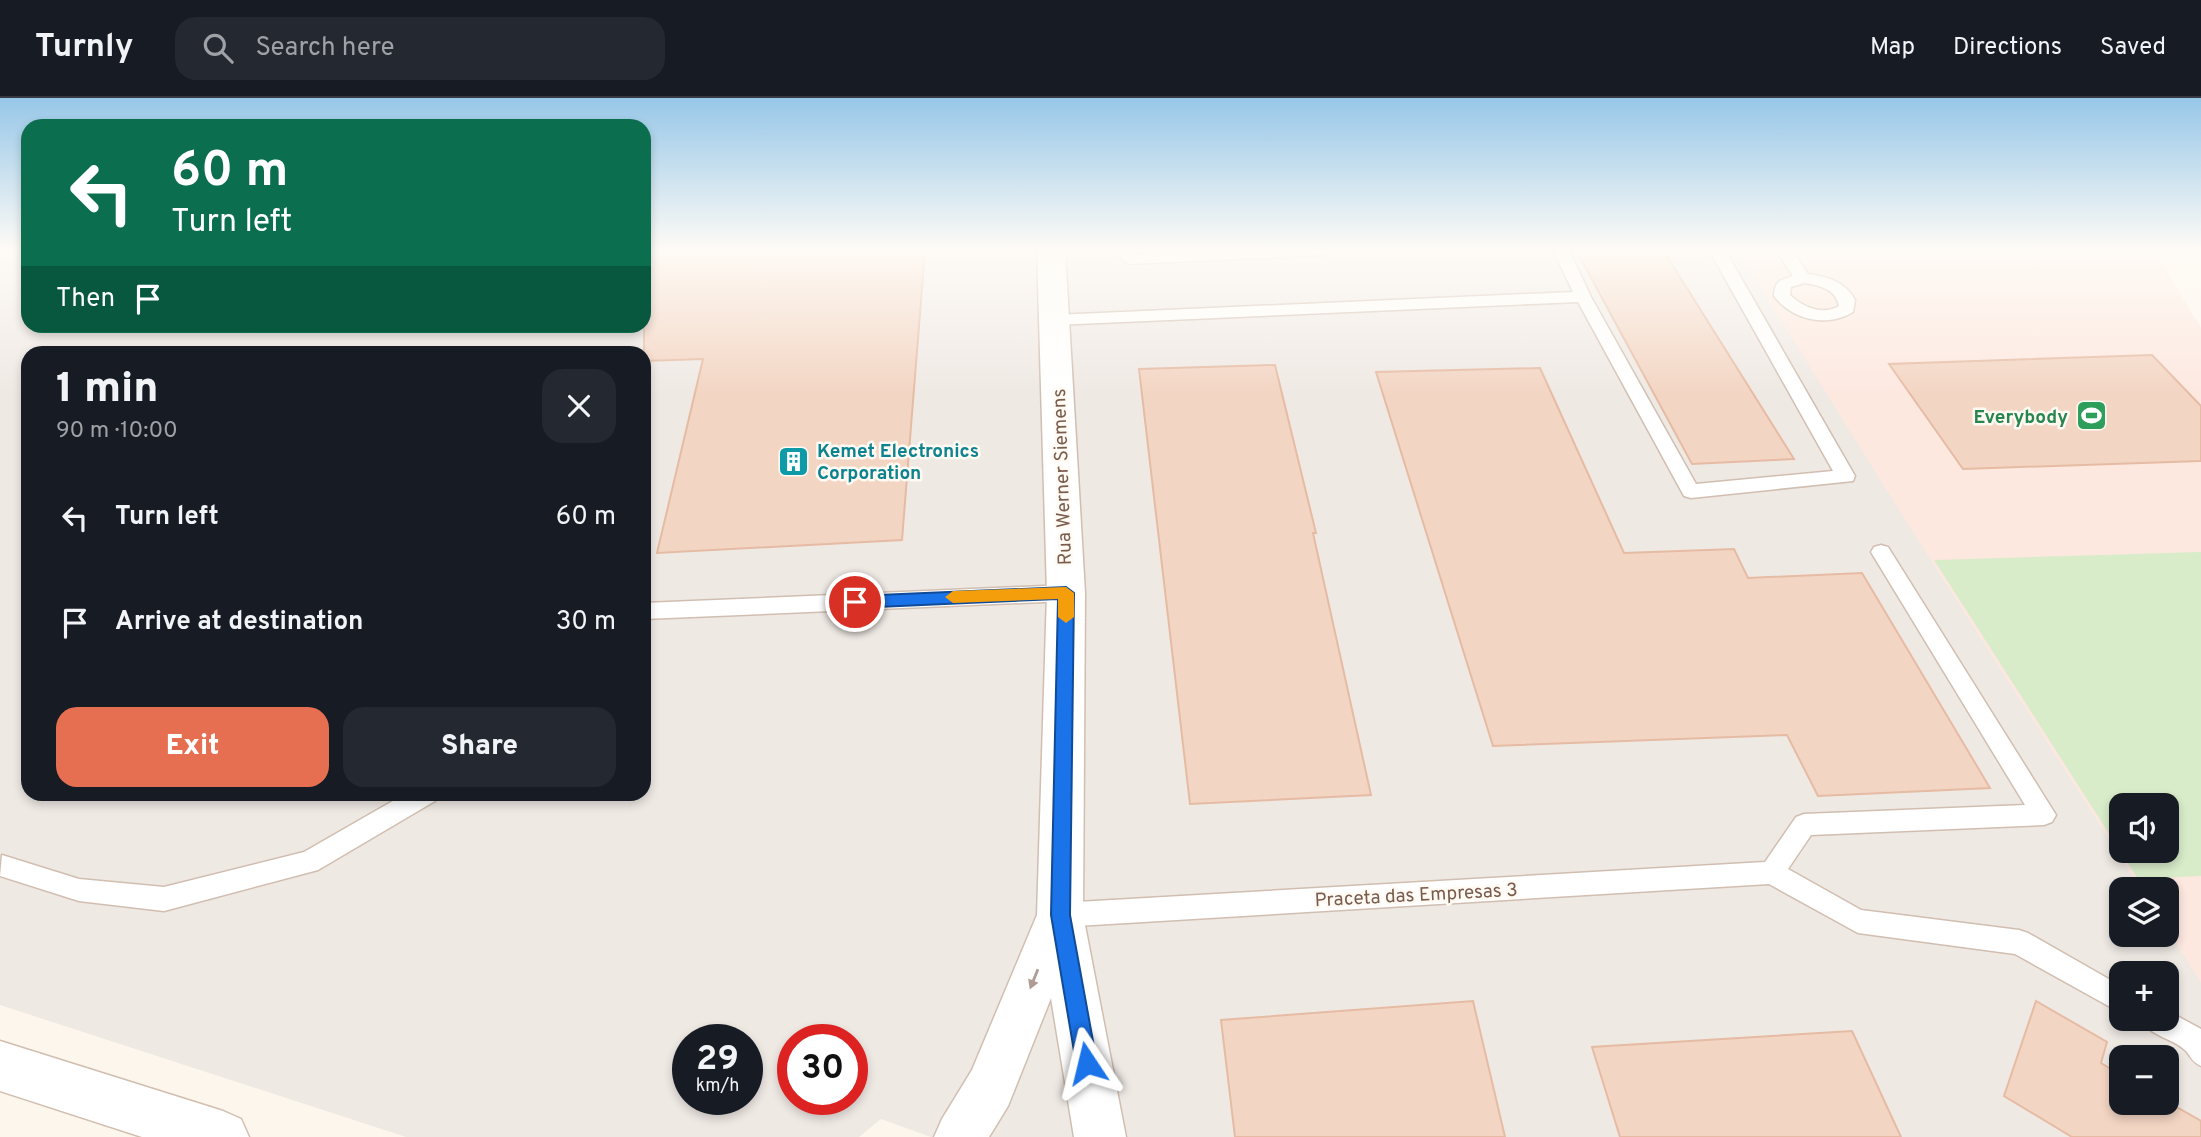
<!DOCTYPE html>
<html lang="en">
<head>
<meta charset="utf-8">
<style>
	body { margin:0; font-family:Overpass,sans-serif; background:#242831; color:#f1f3f6; height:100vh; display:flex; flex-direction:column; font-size:26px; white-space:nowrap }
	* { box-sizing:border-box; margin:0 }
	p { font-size:23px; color:#9ea1a6 }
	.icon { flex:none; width:38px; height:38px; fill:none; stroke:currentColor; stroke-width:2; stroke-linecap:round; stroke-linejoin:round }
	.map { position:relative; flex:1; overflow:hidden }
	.side { position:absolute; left:21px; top:248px; width:630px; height:455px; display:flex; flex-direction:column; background:#171b24; border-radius:21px; box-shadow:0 4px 10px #0003 }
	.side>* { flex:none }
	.banner { position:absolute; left:21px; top:21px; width:630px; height:214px; border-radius:21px; box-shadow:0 4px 10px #0003; background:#0b6e4f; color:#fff; overflow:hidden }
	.buttons { position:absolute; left:2109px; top:695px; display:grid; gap:14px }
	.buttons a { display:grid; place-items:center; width:70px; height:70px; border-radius:14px; background:#171b24; box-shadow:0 4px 10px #0003; font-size:35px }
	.speed { position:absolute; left:672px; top:926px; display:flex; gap:14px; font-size:35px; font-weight:700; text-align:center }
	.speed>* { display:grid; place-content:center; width:91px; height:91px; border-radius:50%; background:#171b24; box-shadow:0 4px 10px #0003; line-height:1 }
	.speed small { font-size:18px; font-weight:400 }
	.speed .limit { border:10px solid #d22; background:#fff; color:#111 }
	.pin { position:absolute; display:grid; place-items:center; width:60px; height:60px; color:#fff; margin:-30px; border:4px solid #fff; border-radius:50%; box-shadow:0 2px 7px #0007 }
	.me { position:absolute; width:77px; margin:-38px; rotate:350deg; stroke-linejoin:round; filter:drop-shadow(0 0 5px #0008) }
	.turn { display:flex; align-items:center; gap:24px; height:147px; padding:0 35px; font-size:32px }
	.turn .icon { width:91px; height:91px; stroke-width:2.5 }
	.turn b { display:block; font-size:49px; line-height:60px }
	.then { display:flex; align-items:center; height:66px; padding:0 35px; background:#0003; gap:14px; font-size:26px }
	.round { display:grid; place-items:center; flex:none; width:74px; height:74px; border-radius:21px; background:#242831 }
	.overview { display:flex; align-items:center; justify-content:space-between; height:119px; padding:0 35px }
	h1 { font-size:42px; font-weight:800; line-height:52px }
	.primary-button { display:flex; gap:14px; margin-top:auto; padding:14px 35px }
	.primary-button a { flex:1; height:80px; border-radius:21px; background:#e76f51; color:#fff; font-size:28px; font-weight:800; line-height:80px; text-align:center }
	.primary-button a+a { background:#242831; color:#f1f3f6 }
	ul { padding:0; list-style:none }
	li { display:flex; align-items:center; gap:21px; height:105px; padding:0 35px }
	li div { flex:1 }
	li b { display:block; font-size:26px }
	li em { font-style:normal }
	header { display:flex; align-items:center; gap:42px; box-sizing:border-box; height:98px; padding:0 35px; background:#171b24; border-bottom:2px solid #363941 }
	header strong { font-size:33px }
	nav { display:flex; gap:38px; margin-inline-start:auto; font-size:24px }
	.search { width:490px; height:63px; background:#242831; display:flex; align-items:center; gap:18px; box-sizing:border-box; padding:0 24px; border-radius:21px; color:#9ea1a6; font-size:26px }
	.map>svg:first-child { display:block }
	.commercial { fill:#fde8e0; fill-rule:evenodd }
	.industrial { fill:#efe9e4; fill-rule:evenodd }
	.green { fill:#d8ecc9; fill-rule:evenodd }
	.building { fill:#f3d5c3; stroke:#e6bba3; stroke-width:2 }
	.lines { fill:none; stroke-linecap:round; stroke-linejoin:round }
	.service-casing { stroke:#d1beb0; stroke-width:3 }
	.minor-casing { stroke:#d1beb0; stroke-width:3 }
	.service { fill:#fff; fill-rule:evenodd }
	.minor { fill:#fff; fill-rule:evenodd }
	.oneway { fill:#af9d94 }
	.route { fill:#1a73e8; stroke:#114b97; stroke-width:2 }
	.slow { fill:#f59e0b }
	.labels { text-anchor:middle; stroke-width:5; stroke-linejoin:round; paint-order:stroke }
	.leisure-label { font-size:19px; font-weight:bold; fill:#27864d; stroke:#fffaf3; text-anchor:end }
	.culture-label { font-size:19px; font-weight:bold; fill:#0d838f; stroke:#fffaf3; text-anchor:start }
	.street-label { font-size:19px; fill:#7a5c4d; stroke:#fffaf3 }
</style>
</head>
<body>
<header>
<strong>Turnly</strong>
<div class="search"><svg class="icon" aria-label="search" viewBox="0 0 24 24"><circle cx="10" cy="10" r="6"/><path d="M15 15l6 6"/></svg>Search here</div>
<nav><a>Map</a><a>Directions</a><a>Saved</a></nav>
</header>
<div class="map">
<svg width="2201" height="1039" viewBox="0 0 2201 1039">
	<rect width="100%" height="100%" fill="#fdf6ec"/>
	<path class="commercial" d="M1727 152H2154L2201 230V890L2167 836 2166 791H2138ZM2121 707H2166V752H2121Z"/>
	<path class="industrial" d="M0 152H28V228H644V152H1737L1906 423 2141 791H2121V836H2166L2167 831 2201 885V1039H931L881 1021 859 1039H406L0 907ZM28 256H644V696H28ZM2121 875H2166V920H2121ZM688 942H747V1001H688ZM793 942H852V1001H793ZM2121 959H2166V1004H2121Z"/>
	<path class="green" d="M2201 454V778L2138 781 1934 462ZM2121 707H2166V752H2121Z"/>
	<path class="building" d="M644 152H925L902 442 657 455 703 261 644 263Z
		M1576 152H1663L1794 361 1692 366Z
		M2152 257 2201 308V363L1963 371 1889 266Z
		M1275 267 1316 435H1313L1371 697 1190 706 1139 271Z
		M1540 270 1624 455 1734 451 1748 480 1862 475 1990 690 1818 698 1787 637 1493 648 1376 274Z
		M1473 903 1505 1039H1235L1221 922Z
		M2036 903 2107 944 2101 965 2121 977V1004L2166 1003 2201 1023V1039H2072L2004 998Z
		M1852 933 1901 1039H1620L1592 949Z"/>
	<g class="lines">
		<defs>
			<path id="service" d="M1120 152H1136V156L1229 152H1335L1327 157 1129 166 1121 161Z
				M1553 152H1569L1591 199 1696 386 1833 373 1709 152H1725L1855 378 1853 383 1691 400 1684 398 1578 204 1055 227 1047 222 1055 217 1573 194Z
				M1776 152H1792L1808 176C1828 179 1845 183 1855 202L1853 214C1827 230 1792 222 1774 198 1775 183 1779 182 1793 178ZM1804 185C1819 187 1836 191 1839 208 1822 218 1803 209 1790 197L1791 189Z
				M1881 447 1888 449 2056 717 2052 724 2044 727 1811 737 1788 771 1861 812 2019 832 2028 835 2121 888V915L2015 856 1858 835 1769 786 1060 829 1051 825 1047 817 1051 809 1060 805 1765 764 1796 719 1804 716 2025 707 1871 454 1874 449Z
				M1066 487 1073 489 1076 495 1073 501 1066 503 644 521V505Z
				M405 696H439L435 703 318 772 164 813 79 803 0 778 2 757 79 781 164 789 304 754Z
				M2166 912 2201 931V968C2191 963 2192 960 2186 953 2172 939 2149 939 2141 920H2166Z"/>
			<path id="minor" d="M1037 152H1065L1085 495 1083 817 1126 1039H1074L1051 900 1008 1008 989 1039H934L942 1021 972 972 1037 817 1047 495Z
				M0 943 223 1013 241 1021 249 1039H142L0 993Z"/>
		</defs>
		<use href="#service" class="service-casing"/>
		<use href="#minor" class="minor-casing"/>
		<use href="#service" class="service"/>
		<use href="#minor" class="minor"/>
	</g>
	<defs><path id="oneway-solid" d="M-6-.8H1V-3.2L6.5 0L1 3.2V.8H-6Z" transform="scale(1.75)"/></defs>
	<use class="oneway" href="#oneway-solid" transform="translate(1034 881) rotate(112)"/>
	<linearGradient id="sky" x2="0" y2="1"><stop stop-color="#97c7e8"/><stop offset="0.51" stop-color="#fefbf6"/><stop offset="1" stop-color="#fefbf6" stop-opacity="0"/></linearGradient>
	<rect width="2201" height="297" fill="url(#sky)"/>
	<path class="route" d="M1066 489 1074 495 1070 817 1097 965 1094 972 1087 975 1079 972 1076 965 1051 817 1058 501 855 510 847 504 855 498Z"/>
	<path class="slow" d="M1066 489 1074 495V519L1066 525 1058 519V501L953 505 945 499 953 493Z"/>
	<defs>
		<symbol id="stadium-square" viewBox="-11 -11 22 22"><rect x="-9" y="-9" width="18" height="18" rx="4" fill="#2e9e5b" stroke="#fffaf3"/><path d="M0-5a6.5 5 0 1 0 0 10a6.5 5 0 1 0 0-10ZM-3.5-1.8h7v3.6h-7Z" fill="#fff"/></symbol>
		<symbol id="building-square" viewBox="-11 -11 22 22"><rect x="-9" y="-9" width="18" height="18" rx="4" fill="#0f9aa8" stroke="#fffaf3"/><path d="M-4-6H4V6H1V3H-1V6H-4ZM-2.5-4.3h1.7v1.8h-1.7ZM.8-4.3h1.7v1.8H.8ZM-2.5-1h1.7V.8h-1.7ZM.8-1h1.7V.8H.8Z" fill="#fff"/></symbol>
	</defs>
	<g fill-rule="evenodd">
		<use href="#stadium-square" x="2074" y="300" width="35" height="35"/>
		<use href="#building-square" x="776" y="346" width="35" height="35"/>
	</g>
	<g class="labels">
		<g class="leisure-label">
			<text x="2068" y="325">Everybody</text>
		</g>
		<g class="culture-label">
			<text x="817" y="359">Kemet Electronics<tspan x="817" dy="22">Corporation</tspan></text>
		</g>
		<g class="street-label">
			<text transform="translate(1061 379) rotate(-92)" y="7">Rua Werner Siemens</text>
			<text transform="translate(1416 796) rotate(-3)" y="7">Praceta das Empresas 3</text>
		</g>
	</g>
</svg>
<div class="buttons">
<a><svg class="icon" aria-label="sound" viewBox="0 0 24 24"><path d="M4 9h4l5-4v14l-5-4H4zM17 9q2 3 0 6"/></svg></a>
<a><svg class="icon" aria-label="layers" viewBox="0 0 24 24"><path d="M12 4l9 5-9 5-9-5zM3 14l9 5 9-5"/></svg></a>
<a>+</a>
<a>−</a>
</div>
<div class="speed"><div>29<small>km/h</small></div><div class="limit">30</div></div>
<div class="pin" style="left:855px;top:504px;background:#d93025"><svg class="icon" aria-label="arrive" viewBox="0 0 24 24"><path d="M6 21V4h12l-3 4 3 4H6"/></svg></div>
<svg class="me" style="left:1087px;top:965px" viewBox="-20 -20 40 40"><path d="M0-17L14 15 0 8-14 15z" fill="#1a73e8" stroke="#fff" stroke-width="4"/></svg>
<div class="banner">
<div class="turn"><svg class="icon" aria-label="left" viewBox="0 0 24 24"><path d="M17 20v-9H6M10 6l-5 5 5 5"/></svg><div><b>60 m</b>Turn left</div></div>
<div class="then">Then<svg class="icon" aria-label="arrive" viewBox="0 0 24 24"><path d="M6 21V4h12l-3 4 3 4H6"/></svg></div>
</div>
<section class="side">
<div class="overview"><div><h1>1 min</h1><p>90 m · 10:00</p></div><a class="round"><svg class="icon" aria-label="close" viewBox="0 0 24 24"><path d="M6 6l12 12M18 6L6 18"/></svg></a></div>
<ul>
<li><svg class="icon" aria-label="left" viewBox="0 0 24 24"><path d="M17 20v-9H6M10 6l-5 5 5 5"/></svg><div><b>Turn left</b></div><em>60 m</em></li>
<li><svg class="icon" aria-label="arrive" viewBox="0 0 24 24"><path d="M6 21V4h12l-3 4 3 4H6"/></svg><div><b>Arrive at destination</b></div><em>30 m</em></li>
</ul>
<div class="primary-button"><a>Exit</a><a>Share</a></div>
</section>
</div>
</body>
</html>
